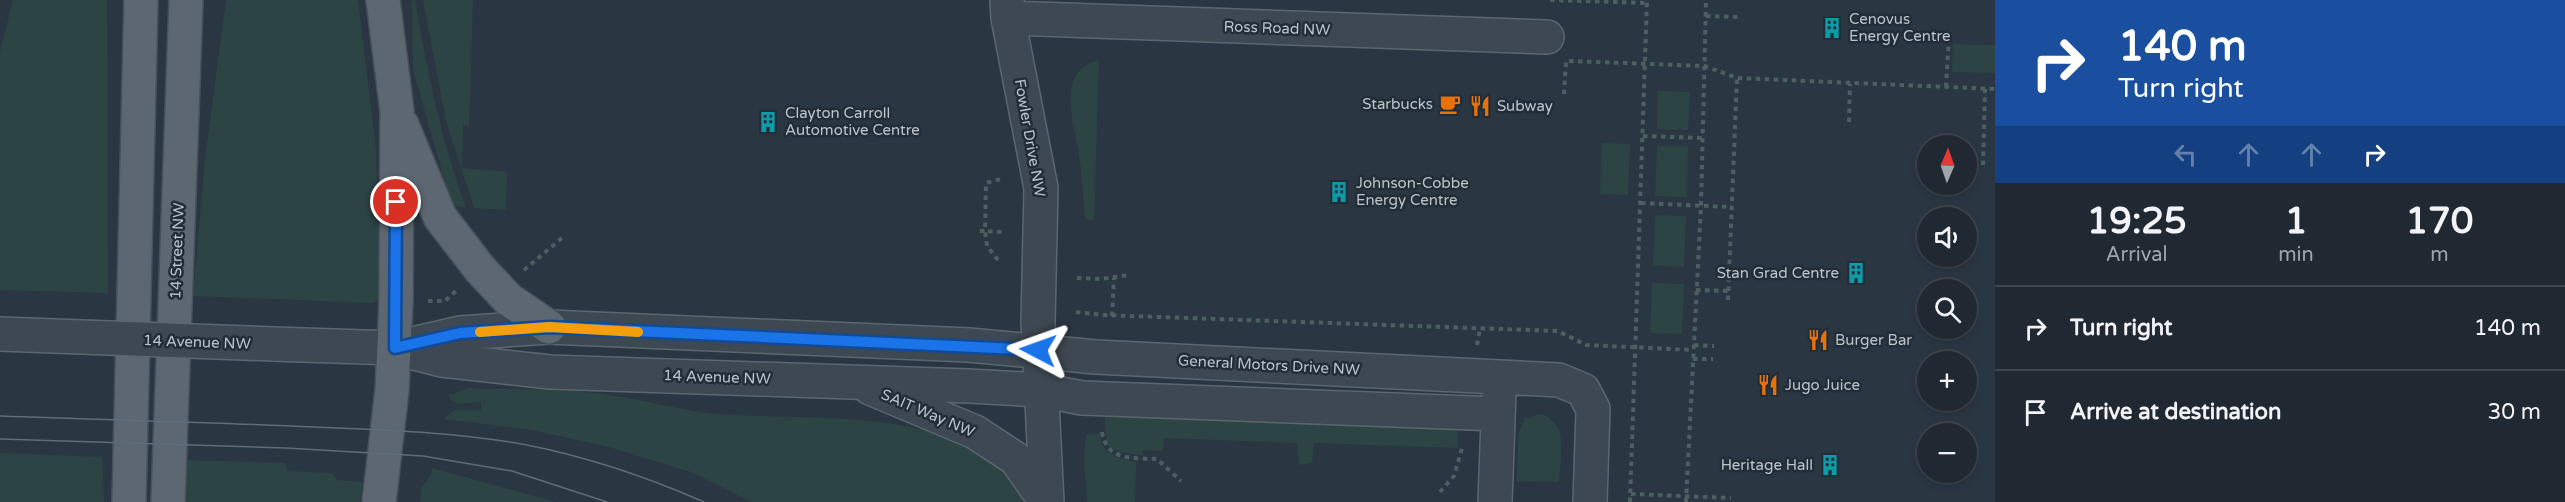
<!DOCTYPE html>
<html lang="en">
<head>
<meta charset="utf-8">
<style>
	body { margin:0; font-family:"Varela Round",sans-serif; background:#2d343e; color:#f1f3f6; height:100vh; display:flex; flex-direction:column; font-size:22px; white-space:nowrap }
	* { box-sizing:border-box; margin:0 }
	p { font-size:20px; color:#a2a6ac }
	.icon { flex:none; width:33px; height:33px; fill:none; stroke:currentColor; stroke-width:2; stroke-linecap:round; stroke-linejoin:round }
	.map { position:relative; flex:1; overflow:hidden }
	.details { display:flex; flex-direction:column; background:#202832; width:570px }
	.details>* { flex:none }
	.top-card { background:#1a4fa0; color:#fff; overflow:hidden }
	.needle { width:39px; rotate:2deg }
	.buttons { position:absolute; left:1917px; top:135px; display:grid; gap:12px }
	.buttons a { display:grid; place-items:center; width:60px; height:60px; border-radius:50%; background:#202832; box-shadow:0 3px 9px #0003,0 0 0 2px #3d444d; font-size:30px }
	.pin { position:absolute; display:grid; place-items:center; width:51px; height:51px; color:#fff; margin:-26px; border:3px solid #fff; border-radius:50%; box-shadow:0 2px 6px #0007 }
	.me { position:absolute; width:66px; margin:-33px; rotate:274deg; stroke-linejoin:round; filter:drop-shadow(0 0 4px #0008) }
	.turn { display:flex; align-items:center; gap:21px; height:126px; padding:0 24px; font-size:27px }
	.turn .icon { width:78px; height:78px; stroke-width:2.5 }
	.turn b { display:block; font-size:42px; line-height:51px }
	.lanes { display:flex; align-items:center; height:57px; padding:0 24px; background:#0003; justify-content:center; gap:30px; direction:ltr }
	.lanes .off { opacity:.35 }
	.eta { display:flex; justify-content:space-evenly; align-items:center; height:102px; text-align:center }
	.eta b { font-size:36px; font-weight:800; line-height:42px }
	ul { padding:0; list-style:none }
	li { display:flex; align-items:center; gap:18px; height:84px; padding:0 24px; border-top:2px solid #3d444d }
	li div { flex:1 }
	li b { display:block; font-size:22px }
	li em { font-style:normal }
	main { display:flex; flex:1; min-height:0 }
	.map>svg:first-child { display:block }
	.green { fill:#2d4444 }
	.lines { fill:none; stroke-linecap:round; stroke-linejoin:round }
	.minor-casing { stroke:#5c666f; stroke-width:36 }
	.major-casing { stroke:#47515b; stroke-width:36 }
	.path { stroke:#4c6061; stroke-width:4; stroke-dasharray:4.5 4.5; stroke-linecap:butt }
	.minor { stroke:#3e4852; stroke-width:33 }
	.major { stroke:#5c6771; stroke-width:33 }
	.tram { stroke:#606c78; stroke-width:1.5 }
	.minor-bridge-casing { stroke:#5c666f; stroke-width:36; stroke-linecap:butt }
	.minor-bridge { stroke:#3e4852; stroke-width:33 }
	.route-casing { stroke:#114b97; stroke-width:15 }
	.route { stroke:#1a73e8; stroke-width:10 }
	.slow { stroke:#f59e0b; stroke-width:10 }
	.labels { text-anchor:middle; stroke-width:5; stroke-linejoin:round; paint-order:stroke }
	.poi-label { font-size:15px; fill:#bbc3cb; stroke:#222d37; text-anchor:start }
	.street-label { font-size:15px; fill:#bbc3cb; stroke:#222d37 }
</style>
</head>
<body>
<main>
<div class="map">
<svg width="1995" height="502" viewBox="0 0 1995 502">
	<rect width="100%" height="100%" fill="#2a3642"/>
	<path class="green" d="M13 0H107L108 293 0 290V52Z
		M226 0H358L376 150 380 299 373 303 193 296 205 159Z
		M412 0H415C427 71 441 140 466 208L452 206 413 70Z
		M423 0H473L469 126 463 125 462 168 507 172 506 210 474 208 446 121Z
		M1953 44 1995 45V73L1952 72Z
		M1099 60 1094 220 1085 219C1083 196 1082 172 1078 149 1073 119 1056 70 1099 60Z
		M1658 91 1690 92 1688 130 1657 129Z
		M1602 143 1630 144 1628 195 1600 194Z
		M1657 146H1688L1687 197 1655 196Z
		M1655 215 1686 216 1684 267 1653 265Z
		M1652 283 1684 284 1682 334 1650 333Z
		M470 388C516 390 564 388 610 395 643 400 676 409 709 413 794 423 989 400 1023 502H752L691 472 609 447 532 430 443 419 455 410H481V402L458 404 451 401 449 395Z
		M1541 414C1570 423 1560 458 1559 482L1517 481 1518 435 1525 418Z
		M1105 415 1452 429 1458 432V448L1314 443 1312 463 1299 465 1297 443 1164 438 1163 451 1143 450V455C1128 454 1117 453 1106 444Z
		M1086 434H1100C1100 454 1120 459 1136 462L1135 502H1087L1084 460Z
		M0 453 102 457 104 502H0Z
		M187 460 285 463 287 471 333 473 337 480 362 482 360 502H184Z
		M432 468 556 502H420L422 487 431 475Z"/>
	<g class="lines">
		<defs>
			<path id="minor" d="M1007 0 1008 18 1041 188 1038 322 1047 502
				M1008 18 1547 37
				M0 334 27 335
				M273 344 395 348 442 360 550 372 969 386 1041 390 1082 398 1498 414
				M395 348 460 333 549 327 969 345 1096 357 1559 380 1583 390 1593 409 1590 502
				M870 388 975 432 1016 459 1046 502
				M1495 502 1499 393"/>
			<path id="major" d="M402 125 440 217 480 269 508 299 549 327
				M129 502 141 0
				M168 502 186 0
				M379 502 392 390 396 302 397 111 383 0"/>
		</defs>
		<use href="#minor" class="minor-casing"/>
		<use href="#major" class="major-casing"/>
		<path class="path" d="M1550 0 1647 3
			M1706 16 1740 17
			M1569 61 1705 66 1737 78 1995 89
			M1946 87 1949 36
			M1564 94 1566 62
			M1849 122 1850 84
			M1643 136 1703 138
			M1983 165 1985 89
			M1641 203 1731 207
			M980 231H985L986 183 1001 179
			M998 260 987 246 985 231 1002 232
			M524 270 562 238
			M1077 278 1101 279 1129 275
			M1696 290 1728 291
			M1728 300 1737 78
			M428 301H445L456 291
			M1076 312 1102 315 1558 331 1586 345 1693 350
			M1112 316 1114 278
			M1477 345 1480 329
			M1694 345 1714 346
			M1693 359H1713
			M1102 432C1106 461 1134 458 1157 459L1181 481
			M1440 492 1454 476 1462 448
			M1631 494 1731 498
			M1630 502 1647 0
			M1686 502 1701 206 1706 0"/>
		<use href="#minor" class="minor"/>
		<use href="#major" class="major"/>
		<path class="tram" d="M0 416C105 420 209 422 314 427 385 430 457 432 527 445 588 457 647 477 704 502
			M0 439 286 448 423 456 512 471 607 502"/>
		<defs>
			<path id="minor-bridge" d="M27 335 273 344"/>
		</defs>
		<use href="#minor-bridge" class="minor-bridge-casing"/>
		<use href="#minor-bridge" class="minor-bridge"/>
	</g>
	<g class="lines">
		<defs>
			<path id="route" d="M396 202 395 348 460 333 549 327 1038 350"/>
		</defs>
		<use href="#route" class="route-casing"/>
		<use href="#route" class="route"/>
		<path class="slow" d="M480 332 549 327 638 332"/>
	</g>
	<defs>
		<symbol id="building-bare" viewBox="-9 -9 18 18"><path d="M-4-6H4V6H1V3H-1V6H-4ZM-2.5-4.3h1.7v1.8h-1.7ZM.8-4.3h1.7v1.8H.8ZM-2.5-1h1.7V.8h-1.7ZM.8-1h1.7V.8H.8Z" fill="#0f9aa8" stroke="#222d37" stroke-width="2.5" paint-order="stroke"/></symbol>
		<symbol id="cafe-bare" viewBox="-9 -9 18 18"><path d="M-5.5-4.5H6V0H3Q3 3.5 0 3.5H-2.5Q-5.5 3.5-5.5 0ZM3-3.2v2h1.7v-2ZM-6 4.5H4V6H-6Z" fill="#e8710a" stroke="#222d37" stroke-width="2.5" paint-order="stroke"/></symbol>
		<symbol id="restaurant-bare" viewBox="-9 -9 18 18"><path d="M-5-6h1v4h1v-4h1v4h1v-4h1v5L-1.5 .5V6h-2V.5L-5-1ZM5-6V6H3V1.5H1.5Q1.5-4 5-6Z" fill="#e8710a" stroke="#222d37" stroke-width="2.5" paint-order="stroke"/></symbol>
	</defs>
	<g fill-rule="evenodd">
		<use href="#building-bare" x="1817" y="13" width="30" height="30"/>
		<use href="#cafe-bare" x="1435" y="89" width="30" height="30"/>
		<use href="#restaurant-bare" x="1465" y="91" width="30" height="30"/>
		<use href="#building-bare" x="753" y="107" width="30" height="30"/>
		<use href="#building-bare" x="1324" y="177" width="30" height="30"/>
		<use href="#building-bare" x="1841" y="258" width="30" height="30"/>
		<use href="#restaurant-bare" x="1803" y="325" width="30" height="30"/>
		<use href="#restaurant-bare" x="1753" y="370" width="30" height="30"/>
		<use href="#building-bare" x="1815" y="450" width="30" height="30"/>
	</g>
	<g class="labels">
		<g class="poi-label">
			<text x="1849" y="24">Cenovus<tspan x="1849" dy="17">Energy Centre</tspan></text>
			<text x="1433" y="109" text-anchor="end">Starbucks</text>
			<text x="1497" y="111">Subway</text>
			<text x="785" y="118">Clayton Carroll<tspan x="785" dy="17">Automotive Centre</tspan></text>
			<text x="1356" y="188">Johnson-Cobbe<tspan x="1356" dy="17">Energy Centre</tspan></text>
			<text x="1839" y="278" text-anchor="end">Stan Grad Centre</text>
			<text x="1835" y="345">Burger Bar</text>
			<text x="1785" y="390">Jugo Juice</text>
			<text x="1813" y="470" text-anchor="end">Heritage Hall</text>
		</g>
		<g class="street-label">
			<text transform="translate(1277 28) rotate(2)" y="5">Ross Road NW</text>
			<text transform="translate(1030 138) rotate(80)" y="5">Fowler Drive NW</text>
			<text transform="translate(177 251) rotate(-88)" y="5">14 Street NW</text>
			<text transform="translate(197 342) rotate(2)" y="5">14 Avenue NW</text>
			<text transform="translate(1269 365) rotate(3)" y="5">General Motors Drive NW</text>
			<text transform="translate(717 377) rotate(2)" y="5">14 Avenue NW</text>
			<text transform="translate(928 413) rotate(23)" y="5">SAIT Way NW</text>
		</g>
	</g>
</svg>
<div class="buttons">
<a><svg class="needle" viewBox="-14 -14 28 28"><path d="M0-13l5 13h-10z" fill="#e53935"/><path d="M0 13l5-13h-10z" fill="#a2a6ac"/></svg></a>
<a><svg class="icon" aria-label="sound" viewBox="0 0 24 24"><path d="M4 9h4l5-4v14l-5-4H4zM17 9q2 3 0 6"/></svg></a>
<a><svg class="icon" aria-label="search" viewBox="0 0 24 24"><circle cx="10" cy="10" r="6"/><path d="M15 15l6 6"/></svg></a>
<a>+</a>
<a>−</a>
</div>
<div class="pin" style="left:396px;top:202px;background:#d93025"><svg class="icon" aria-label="arrive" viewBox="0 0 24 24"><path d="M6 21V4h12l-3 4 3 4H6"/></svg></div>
<svg class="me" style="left:1038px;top:350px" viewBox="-20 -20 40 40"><path d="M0-17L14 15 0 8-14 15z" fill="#1a73e8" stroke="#fff" stroke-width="4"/></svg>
</div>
<section class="details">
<div class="top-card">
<div class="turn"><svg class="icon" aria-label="right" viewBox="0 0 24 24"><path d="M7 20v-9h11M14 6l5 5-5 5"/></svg><div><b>140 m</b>Turn right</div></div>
<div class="lanes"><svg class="icon off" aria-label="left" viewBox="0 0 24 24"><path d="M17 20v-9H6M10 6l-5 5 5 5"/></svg><svg class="icon off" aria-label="ahead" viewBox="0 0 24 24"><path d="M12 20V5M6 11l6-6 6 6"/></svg><svg class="icon off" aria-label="ahead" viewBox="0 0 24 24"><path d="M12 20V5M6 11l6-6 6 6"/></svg><svg class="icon" aria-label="right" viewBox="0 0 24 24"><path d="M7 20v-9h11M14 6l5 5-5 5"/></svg></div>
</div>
<div class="eta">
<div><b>19:25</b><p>Arrival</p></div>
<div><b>1</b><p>min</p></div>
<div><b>170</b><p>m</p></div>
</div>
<ul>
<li><svg class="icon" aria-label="right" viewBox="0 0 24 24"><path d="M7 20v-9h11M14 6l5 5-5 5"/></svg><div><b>Turn right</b></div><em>140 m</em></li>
<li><svg class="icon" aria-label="arrive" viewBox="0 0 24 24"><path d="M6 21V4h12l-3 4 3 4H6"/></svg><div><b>Arrive at destination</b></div><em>30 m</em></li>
</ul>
</section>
</main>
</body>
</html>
